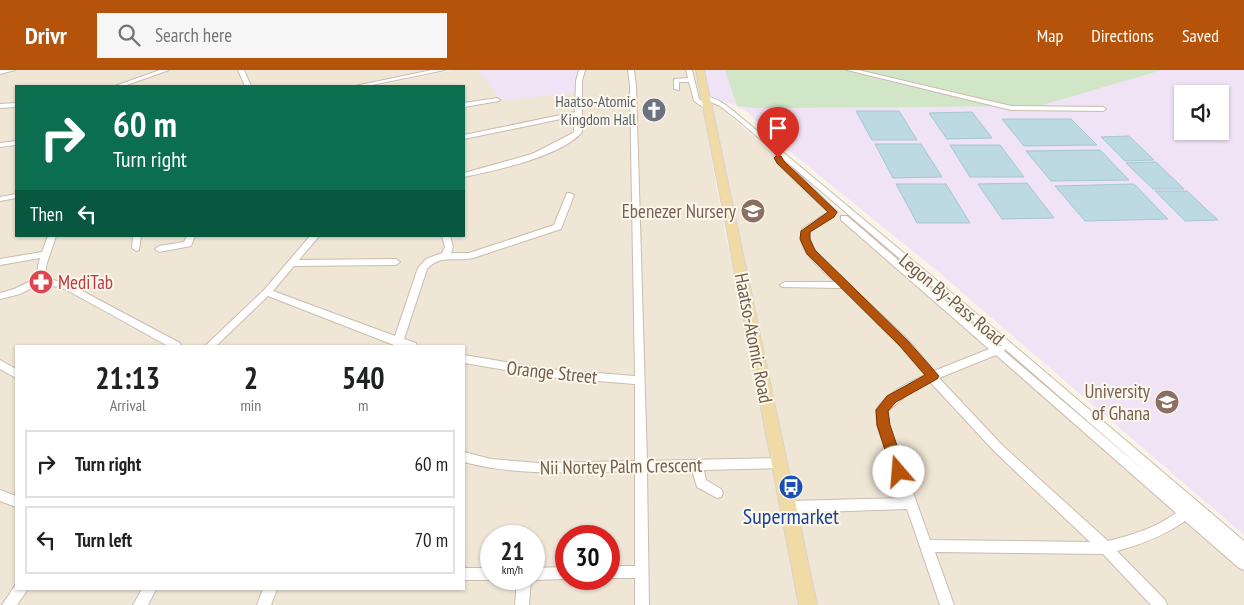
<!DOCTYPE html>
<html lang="en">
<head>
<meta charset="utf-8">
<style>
	body { margin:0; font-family:"PT Sans Narrow",sans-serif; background:#f6f6f6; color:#202124; height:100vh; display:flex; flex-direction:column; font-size:19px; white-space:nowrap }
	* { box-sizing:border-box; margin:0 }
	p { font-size:16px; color:#757577 }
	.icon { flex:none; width:28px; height:28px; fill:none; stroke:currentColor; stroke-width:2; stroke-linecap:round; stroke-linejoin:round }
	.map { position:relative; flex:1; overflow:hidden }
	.side { position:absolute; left:15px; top:275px; width:450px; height:245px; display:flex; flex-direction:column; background:#fff; border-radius:0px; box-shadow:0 1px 4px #0004 }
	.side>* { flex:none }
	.banner { position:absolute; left:15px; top:15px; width:450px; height:152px; border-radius:0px; box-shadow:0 1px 4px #0004; background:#0b6e4f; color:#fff; overflow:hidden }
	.buttons { position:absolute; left:1174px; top:15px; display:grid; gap:10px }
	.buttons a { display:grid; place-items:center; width:55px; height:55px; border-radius:0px; background:#fff; box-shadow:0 1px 4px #0004; font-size:25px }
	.speed { position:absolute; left:480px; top:455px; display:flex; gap:10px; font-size:25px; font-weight:700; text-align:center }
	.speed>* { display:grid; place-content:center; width:65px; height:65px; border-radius:50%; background:#fff; box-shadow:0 1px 4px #0004; line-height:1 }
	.speed small { font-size:12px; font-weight:400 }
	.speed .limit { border:8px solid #d22; background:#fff; color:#111 }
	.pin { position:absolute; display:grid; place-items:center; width:42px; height:42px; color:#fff; margin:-51px -21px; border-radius:50% 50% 50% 0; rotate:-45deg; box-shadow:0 0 5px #0007 }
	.pin .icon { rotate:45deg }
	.me { position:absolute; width:55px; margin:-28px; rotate:342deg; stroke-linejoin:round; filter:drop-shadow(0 0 4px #0008) }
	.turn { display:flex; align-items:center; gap:18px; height:105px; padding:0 15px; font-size:22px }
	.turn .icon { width:65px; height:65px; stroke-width:2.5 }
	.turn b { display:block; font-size:35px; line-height:42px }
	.then { display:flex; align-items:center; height:48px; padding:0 15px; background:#0003; gap:10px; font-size:19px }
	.eta { display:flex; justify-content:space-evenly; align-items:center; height:85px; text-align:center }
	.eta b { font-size:30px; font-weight:700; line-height:35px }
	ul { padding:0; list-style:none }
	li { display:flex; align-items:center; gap:15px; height:68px; margin:0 10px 8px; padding:0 5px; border:2px solid #e0e0e0; border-radius:0px }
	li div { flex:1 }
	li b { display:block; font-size:19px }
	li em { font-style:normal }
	header { display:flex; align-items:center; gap:30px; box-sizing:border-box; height:70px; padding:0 25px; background:#b45309; color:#fff }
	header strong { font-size:24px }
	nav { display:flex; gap:28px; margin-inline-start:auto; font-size:18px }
	.search { width:350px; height:45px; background:#f6f6f6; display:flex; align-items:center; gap:12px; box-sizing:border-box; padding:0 18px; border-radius:0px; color:#757577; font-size:19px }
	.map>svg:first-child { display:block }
	.residential { fill:#f0e6d6; fill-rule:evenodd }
	.education { fill:#f0e3f6; fill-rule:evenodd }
	.green { fill:#d1e5c7 }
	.water { fill:#bdd9e1; stroke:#a5c7d1 }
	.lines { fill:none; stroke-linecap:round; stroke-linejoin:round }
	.minor-casing { stroke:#cabcae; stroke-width:2 }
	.major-casing { stroke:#d7d2cd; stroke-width:2 }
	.minor { fill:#fff; fill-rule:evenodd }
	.major { fill:#f0dba7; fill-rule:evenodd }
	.route { fill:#b45309; stroke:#753606 }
	.labels { text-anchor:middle; stroke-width:4; stroke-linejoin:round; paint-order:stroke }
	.far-worship-label { font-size:16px; fill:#5b616d; stroke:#fdf8ec; text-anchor:end }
	.education-label { font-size:19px; fill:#785e54; stroke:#fdf8ec; text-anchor:end }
	.health-label { font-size:19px; fill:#be3a42; stroke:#fdf8ec; text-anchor:start }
	.street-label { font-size:19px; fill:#705d4e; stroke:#fdf8ec }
	.near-transit-label { font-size:22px; fill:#164399; stroke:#fdf8ec }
</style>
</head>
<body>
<header>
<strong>Drivr</strong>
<div class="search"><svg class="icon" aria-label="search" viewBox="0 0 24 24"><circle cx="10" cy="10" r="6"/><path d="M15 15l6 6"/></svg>Search here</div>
<nav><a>Map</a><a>Directions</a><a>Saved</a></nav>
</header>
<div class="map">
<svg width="1244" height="535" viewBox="0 0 1244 535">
	<rect width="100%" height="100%" fill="#f9f4e7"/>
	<path class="residential" d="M0 0H436L353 16H16V73L0 75Z
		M453 0H696L725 164 756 284 706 31H713L837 140 971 245 1190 443 1244 489V535H0V78L16 76V166H464V16H375ZM16 276H464V519H16ZM491 466H534V509H491ZM566 466H609V509H566Z"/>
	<path class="education" d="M477 0H577L576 23 502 30Z
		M704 0H1244V465L935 199 767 63 748 42 732 34 710 28ZM1182 24H1220V61H1182Z"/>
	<path class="green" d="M725 0H1162L1039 36 755 38 737 36Z"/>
	<path class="water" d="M856 41H899L917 70H872Z
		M972 42 992 68 947 69 929 43Z
		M1002 49H1071L1097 75 1024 76Z
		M1129 66 1154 90 1125 91 1101 67Z
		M875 74H921L942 107 893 108Z
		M950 75H1000L1024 107H970Z
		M1100 80 1129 110 1051 111 1026 81Z
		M1156 92 1184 119H1153L1126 93Z
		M1027 113 1054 148 1002 149 978 114Z
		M896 114H946L970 153H917Z
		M1134 114 1168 149 1085 151 1055 116Z
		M1155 121H1187L1218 150 1185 151Z"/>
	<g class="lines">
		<defs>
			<path id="minor" d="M0 0H15L0 4Z
				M160 0H169L124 16H115Z
				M238 0H244L251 16H245Z
				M432 0H445L367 16H355Z
				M579 0H585L582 11V62C562 86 494 101 464 107V103L532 84 571 64 574 62 575 46 464 69V65L575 42 576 11Z
				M628 0H634L636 16 647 391 779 388 783 389 785 393 783 397 779 398 704 400 706 410 721 419 723 423 721 427 717 428 697 417 692 400 647 401 649 535H635V508H609V496H635V401C577 402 520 407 464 392V382L491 389 539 393 635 391V314L547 307 464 293V285L547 299 635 306 630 16Z
				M686 0H692L699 29 710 37V39H706L694 31 689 12H679V20L674 19V9L688 8Z
				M847 0H858L1011 36 1103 37 1106 39 1103 41 1011 40Z
				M704 27C718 26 732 40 743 49L965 234 1244 471V500L1239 498 1185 451C1164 466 1142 474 1117 481L1165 530 1167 535H1151L1103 484 935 482 954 535H940L907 439 789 443 785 441 783 437 785 433 789 431 903 428 877 355 876 340C886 323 908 313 925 305L900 276 842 218 782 217 780 215 785 212H835C822 199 795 181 802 159L828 142 777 93V89H783L837 142 833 147 809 162V169L814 181 908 270 934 301 989 279 841 150V146H847L998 276H1002L739 51 720 36 704 29ZM1005 279 1146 402 1004 281ZM996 285 1176 443C1153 459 1135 464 1108 471L1003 376 939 308ZM930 312 995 382 1090 472 930 470 889 355 888 341 910 322Z
				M497 28 500 30 499 31 464 37V33Z
				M16 33V37L0 38V34Z
				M16 71V75L0 77V73Z
				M567 123H570L574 125 561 159 473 188C456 192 440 184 427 199L404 269 416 273 417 276 394 275 268 226 216 276H205L264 220 310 166H319L299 190 396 189 400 192 396 195 294 196 273 221 395 266 418 198 426 189 442 183 445 177 442 166H450L453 177 451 183H469L554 155Z
				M16 124V128L0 131V127Z
				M48 166H56L46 196V208L71 215 180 273 181 276H168L65 219 42 213 20 224 0 229V223L14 219 37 208 38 196 40 188 0 195V189L42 182Z
				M133 166H141L139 180 136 181 132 178Z
				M187 166H195L191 176 159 182 155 179 159 176 184 172Z
				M0 290 16 299V308L0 299Z
				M0 420 16 426V437L0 431Z
				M566 497V509H568H566L534 510 531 509 529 535H515L517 509H534V498Z
				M464 498H491V509H495L491 510H464Z
				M16 514V519H28L17 535H2Z
				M142 519H156L148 535H133Z
				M263 519H277L271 535H257Z"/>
			<path id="major" d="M696 0H704L817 535H799Z"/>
		</defs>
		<use href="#minor" class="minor-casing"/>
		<use href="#major" class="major-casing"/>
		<use href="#minor" class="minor"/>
		<use href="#major" class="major"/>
	</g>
	<path class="route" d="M776 86H781L784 91 837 142 834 147 810 162V169L815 180 908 271 939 306 937 309 896 332 888 341 890 355 906 402 904 406 899 408 894 406 892 402 877 355 876 340 887 326 925 305 900 276 807 184 800 169 801 161 828 142 777 93 774 88Z"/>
	<defs>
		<symbol id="church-disc" viewBox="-11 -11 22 22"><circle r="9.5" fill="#6b7280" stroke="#fdf8ec"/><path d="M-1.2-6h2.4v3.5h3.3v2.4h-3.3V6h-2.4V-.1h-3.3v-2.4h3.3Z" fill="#fff"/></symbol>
		<symbol id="school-disc" viewBox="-11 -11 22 22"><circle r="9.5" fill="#8d6e63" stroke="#fdf8ec"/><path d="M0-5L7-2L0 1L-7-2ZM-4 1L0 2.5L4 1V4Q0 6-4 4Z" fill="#fff"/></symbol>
		<symbol id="pharmacy-disc" viewBox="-11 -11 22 22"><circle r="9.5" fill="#e0444e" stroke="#fdf8ec"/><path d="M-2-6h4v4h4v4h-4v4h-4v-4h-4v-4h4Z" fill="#fff"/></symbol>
		<symbol id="university-disc" viewBox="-11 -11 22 22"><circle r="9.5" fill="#8d6e63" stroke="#fdf8ec"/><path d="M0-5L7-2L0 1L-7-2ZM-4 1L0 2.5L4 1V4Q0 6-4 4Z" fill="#fff"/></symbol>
		<symbol id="bus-disc" viewBox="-11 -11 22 22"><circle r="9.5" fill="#1a4fb4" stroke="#fdf8ec"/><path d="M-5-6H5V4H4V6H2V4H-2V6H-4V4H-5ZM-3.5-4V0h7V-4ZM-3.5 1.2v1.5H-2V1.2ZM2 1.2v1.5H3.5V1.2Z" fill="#fff"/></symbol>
	</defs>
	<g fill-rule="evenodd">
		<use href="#church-disc" x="640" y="26" width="28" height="28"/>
		<use href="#school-disc" x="739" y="127" width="28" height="28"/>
		<use href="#pharmacy-disc" x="27" y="198" width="28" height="28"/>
		<use href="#university-disc" x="1153" y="318" width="28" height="28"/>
		<use href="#bus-disc" x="777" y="403" width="28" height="28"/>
	</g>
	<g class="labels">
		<g class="far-worship-label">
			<text x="636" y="37">Haatso-Atomic<tspan x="636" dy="18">Kingdom Hall</tspan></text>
		</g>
		<g class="education-label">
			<text x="736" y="148">Ebenezer Nursery</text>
			<text x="1150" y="328">University<tspan x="1150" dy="22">of Ghana</tspan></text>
		</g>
		<g class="health-label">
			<text x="58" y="219">MediTab</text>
		</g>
		<g class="street-label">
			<text transform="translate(952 229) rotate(40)" y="7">Legon By-Pass Road</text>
			<text transform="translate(754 268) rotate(79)" y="7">Haatso-Atomic Road</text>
			<text transform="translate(552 302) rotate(6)" y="7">Orange Street</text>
			<text transform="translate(621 396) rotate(-1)" y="7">Nii Nortey Palm Crescent</text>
		</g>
		<g class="near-transit-label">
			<text x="791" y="454">Supermarket</text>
		</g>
	</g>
</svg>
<div class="buttons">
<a><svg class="icon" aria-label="sound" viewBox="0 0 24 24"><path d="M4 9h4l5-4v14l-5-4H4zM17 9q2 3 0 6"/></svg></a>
</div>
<div class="speed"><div>21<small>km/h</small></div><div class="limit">30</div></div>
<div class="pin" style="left:778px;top:88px;background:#d93025"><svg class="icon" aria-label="arrive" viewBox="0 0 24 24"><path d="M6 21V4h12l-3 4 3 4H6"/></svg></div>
<svg class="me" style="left:899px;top:402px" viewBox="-20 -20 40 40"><circle r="19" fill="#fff"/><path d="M0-13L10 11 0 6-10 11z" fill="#b45309"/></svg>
<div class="banner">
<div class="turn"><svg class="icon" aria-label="right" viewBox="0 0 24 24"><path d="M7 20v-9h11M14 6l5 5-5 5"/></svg><div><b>60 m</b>Turn right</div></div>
<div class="then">Then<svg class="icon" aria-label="left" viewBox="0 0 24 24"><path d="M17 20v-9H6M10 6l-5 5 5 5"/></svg></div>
</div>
<section class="side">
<div class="eta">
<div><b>21:13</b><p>Arrival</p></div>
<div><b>2</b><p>min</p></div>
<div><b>540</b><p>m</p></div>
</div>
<ul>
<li><svg class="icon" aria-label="right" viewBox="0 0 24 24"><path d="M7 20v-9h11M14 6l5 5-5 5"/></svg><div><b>Turn right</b></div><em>60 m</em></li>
<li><svg class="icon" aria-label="left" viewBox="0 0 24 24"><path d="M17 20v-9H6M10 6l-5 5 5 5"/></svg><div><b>Turn left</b></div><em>70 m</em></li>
</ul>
</section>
</div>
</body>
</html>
